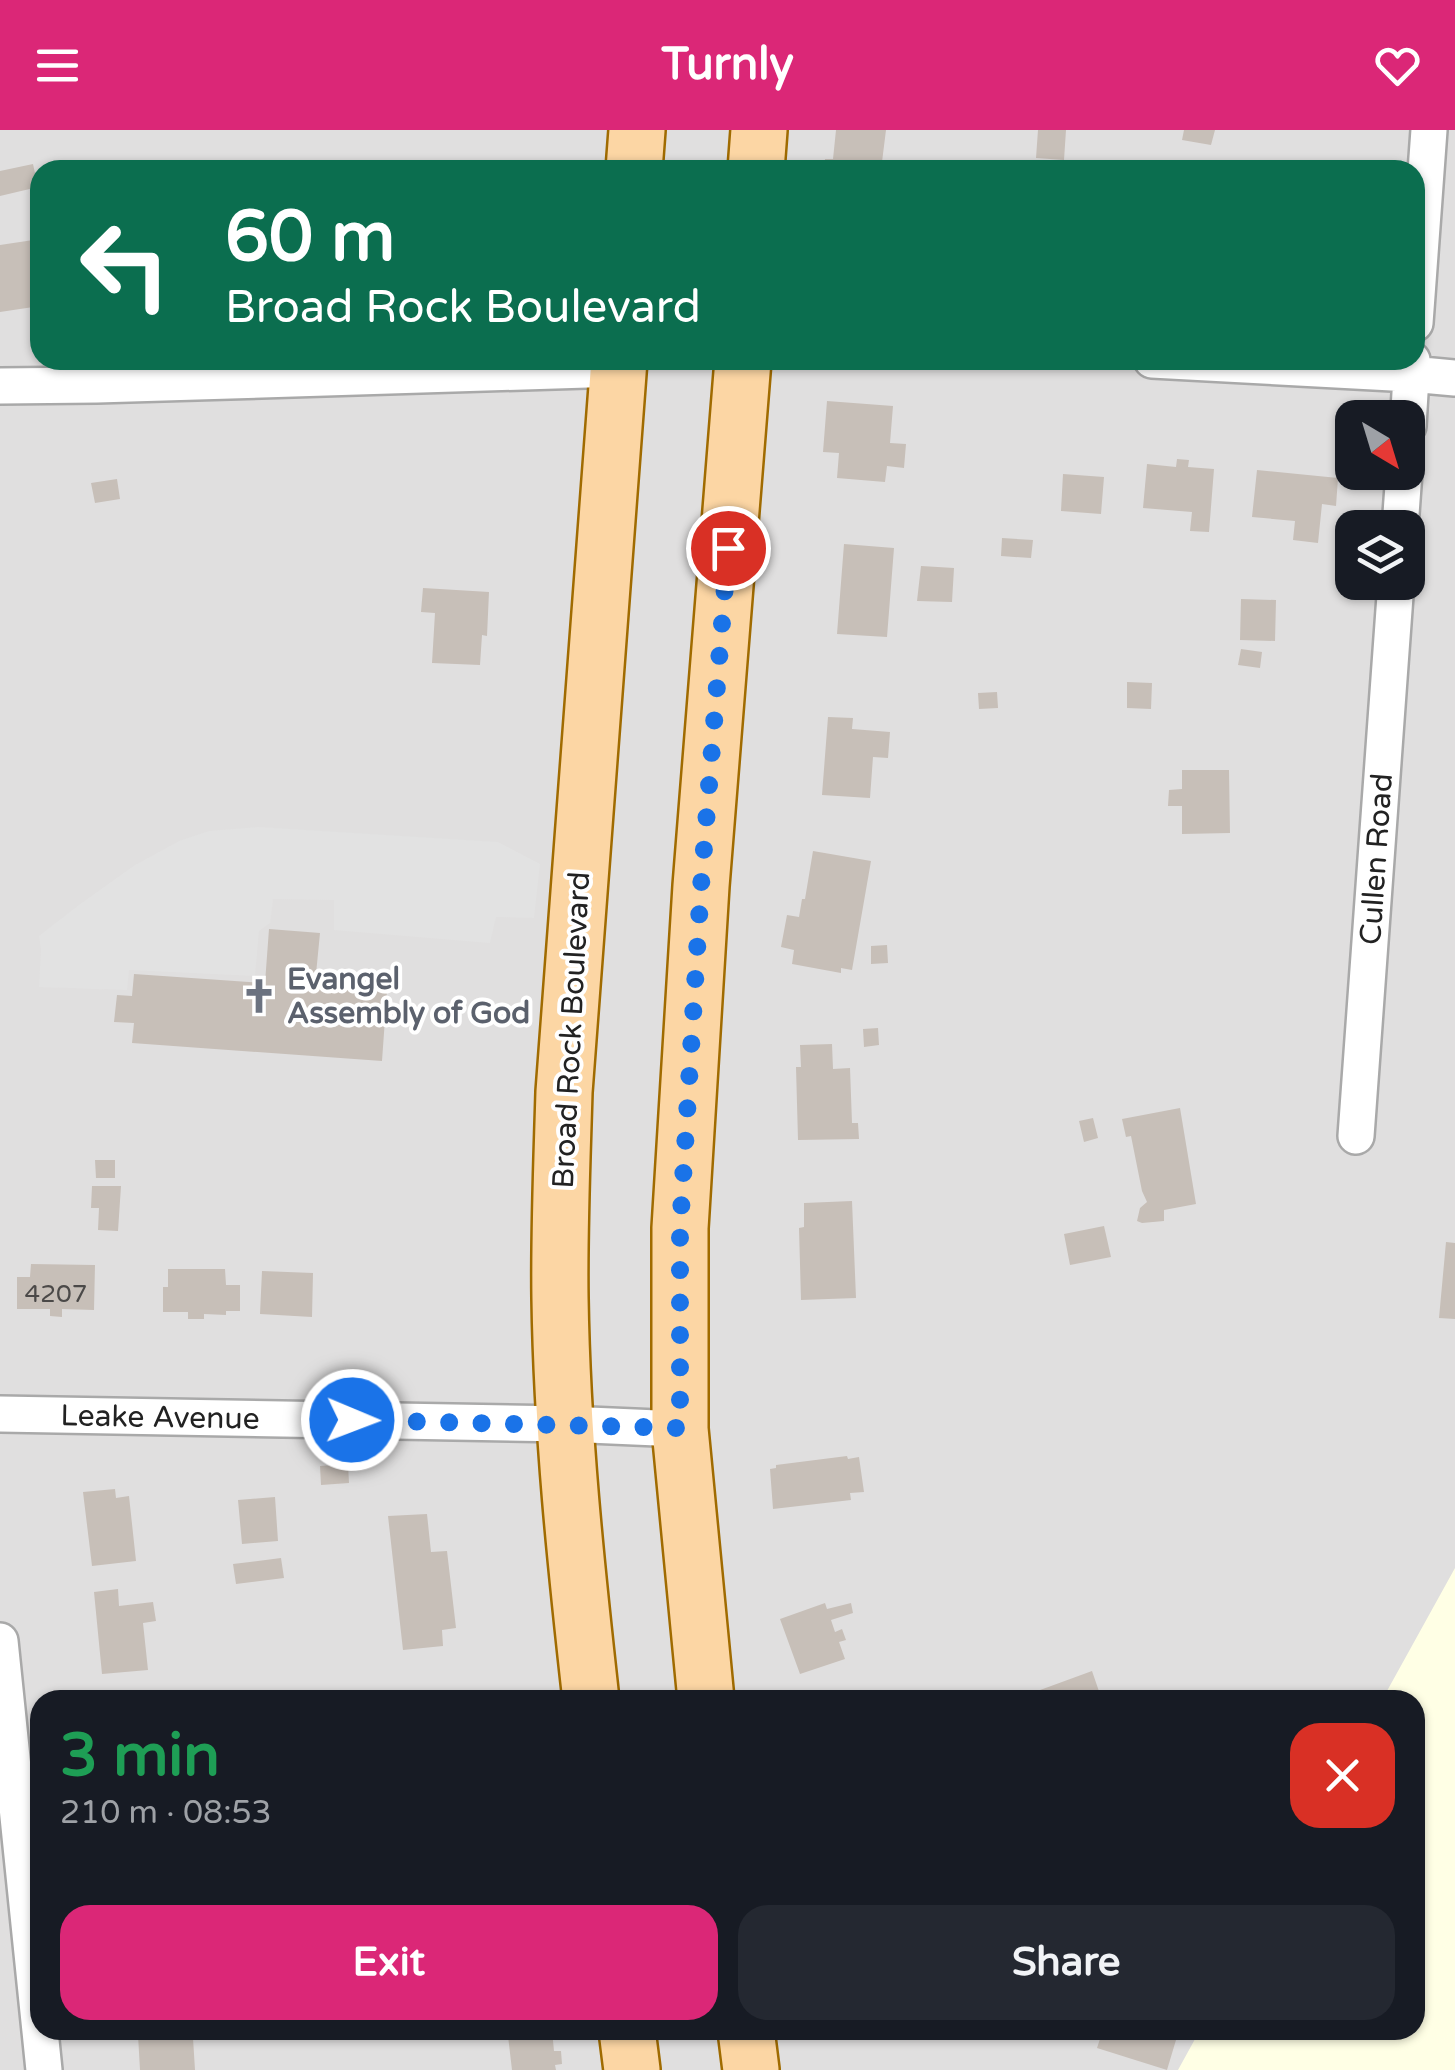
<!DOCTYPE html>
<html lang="en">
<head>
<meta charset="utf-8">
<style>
	body { margin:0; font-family:"Varela Round",sans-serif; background:#242831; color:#f1f3f6; height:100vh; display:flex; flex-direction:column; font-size:38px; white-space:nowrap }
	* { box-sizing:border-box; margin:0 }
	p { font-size:32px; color:#9ea1a6 }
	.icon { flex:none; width:55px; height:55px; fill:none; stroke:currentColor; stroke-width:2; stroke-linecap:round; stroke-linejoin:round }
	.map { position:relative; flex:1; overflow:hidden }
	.drawer { position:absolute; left:30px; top:1560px; width:1395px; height:350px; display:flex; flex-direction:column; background:#171b24; border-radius:30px; box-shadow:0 2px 8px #0004 }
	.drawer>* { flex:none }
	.banner { position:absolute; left:30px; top:30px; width:1395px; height:210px; border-radius:30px; box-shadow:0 2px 8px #0004; background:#0b6e4f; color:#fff; overflow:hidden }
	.needle { width:65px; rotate:142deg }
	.tools { position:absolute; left:1335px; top:270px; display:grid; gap:20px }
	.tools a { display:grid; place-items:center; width:90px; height:90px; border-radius:20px; background:#171b24; box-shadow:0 2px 8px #0004; font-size:50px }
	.pin { position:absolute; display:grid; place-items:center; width:85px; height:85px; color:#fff; margin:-42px; border:5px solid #fff; border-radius:50%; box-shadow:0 2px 10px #0007 }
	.me { position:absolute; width:110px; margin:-55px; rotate:91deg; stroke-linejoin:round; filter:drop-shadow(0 0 8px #0008) }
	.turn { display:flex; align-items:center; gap:35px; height:210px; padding:0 30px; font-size:45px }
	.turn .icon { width:130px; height:130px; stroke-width:2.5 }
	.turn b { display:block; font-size:70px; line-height:85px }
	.round { display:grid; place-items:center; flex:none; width:105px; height:105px; border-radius:30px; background:#242831 }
	.summary { display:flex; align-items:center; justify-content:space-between; height:170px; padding:0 30px }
	h1 { font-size:60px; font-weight:800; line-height:75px; color:#1e9e55 }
	.action { display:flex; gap:20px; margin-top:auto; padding:20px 30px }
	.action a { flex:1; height:115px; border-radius:30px; background:#db2777; color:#fff; font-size:40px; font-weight:800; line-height:115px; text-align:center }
	.action a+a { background:#242831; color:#f1f3f6 }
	header { display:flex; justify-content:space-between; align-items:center; height:130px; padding:0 30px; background:#db2777; color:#fff; font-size:45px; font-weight:800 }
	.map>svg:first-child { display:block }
	.residential { fill:#e0dfdf; fill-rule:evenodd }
	.education { fill:#ffffe5 }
	.parking { fill:#e2e2e2 }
	.building { fill:#c7bfb8 }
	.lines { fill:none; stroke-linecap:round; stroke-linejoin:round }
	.street-casing { stroke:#a9a9a9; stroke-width:40 }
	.primary-casing { stroke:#a06b00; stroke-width:60 }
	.street { stroke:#fff; stroke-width:35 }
	.primary { stroke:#fcd6a4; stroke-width:55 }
	.route { stroke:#1a73e8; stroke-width:18; stroke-dasharray:0 32.4 }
	.labels { text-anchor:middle; stroke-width:8; stroke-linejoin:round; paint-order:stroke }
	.number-label { font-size:25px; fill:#4b4948 }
	.street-label { font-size:30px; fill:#222; stroke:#fff }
	.worship-label { font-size:30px; font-weight:bold; fill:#5b616d; stroke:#fff; text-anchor:start }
</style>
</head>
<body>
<header><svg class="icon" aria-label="menu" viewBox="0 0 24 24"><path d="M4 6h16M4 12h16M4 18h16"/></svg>Turnly<svg class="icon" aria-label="heart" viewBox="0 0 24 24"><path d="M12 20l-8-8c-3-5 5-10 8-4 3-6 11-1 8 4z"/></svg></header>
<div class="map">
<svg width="1455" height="1940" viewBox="0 0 1455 1940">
	<rect width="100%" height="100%" fill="#f2efe9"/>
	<path class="residential" d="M0 0H1455V1940H0ZM40 40H1415V230H40ZM1352 288H1408V342H1352ZM1352 398H1408V452H1352ZM40 1570H1415V1900H40Z"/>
	<path class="education" d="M1455 1438V1940H1178L1200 1900H1415V1570H1382Z"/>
	<path class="parking" d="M258 697 498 712 540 734 534 788 496 787 490 813 334 800V770L273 769 270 793 259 801 255 846 129 840 127 860 39 857 41 820 39 806 79 775 135 735 179 711 209 701Z"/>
	<path class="building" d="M836 0H886L881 40H824L825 29H833Z
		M1038 0H1066L1064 30 1036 28Z
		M1184 0H1215L1211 15 1182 10Z
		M33 34 38 57 0 66V41Z
		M40 109V176L0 182V115Z
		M827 271 893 276 890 313 906 314 904 338 887 336 885 352 837 348 839 323 823 322Z
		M1177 329 1189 330 1188 337 1214 339 1209 402 1190 401 1192 382 1143 378 1147 334 1176 337Z
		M1257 340 1338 348 1336 376 1322 374 1318 413 1293 410 1295 391 1252 387Z
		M1063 344 1104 347 1101 384 1061 381Z
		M117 349 120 369 95 373 91 353Z
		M1002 408 1033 410 1031 428 1001 426Z
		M844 414 894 418 887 507 837 504Z
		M921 436 954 438 952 472 917 471Z
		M423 458 489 462 487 506 482 505 480 535 432 533 435 483 421 482Z
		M1241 469 1276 470 1275 511 1240 510Z
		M1241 519 1262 522 1260 538 1238 535Z
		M1127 552 1152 553 1151 579 1127 578Z
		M997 562 998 578 979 579 978 563Z
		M828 587 853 588 852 599 890 602 888 628 873 627 870 668 822 665Z
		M1182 640H1229L1230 703 1182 704V676H1168L1169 660 1182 659Z
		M813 721 871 731 852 840 841 838V843L792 834 794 820 781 817 787 785 799 787 802 769H805Z
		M269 799 320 803 316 844H325V857L387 861 382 931 132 913 134 893 114 892 117 865 132 866 134 844 265 853Z
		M887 815 888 833 871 834V816Z
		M878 898 879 915 864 917 863 899Z
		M832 914 833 939 850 938 852 993H858L859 1009 798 1010 796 937H801L800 915Z
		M1180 978 1196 1074 1164 1080V1091L1142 1093 1137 1091 1140 1078 1147 1072 1142 1061 1131 1006 1126 1007 1122 989Z
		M1093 988 1098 1008 1084 1012 1079 991Z
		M95 1030H115V1048H96Z
		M92 1056H121L118 1101 98 1100 99 1078H91Z
		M852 1071 856 1168 801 1170 799 1098 804 1097V1073Z
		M1104 1096 1111 1127 1070 1135 1064 1104Z
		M1446 1112 1455 1113V1189L1439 1188Z
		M31 1134 95 1135 94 1180 62 1179V1187L50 1186V1179H17V1147H30Z
		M168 1139H225L226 1155H240V1181H226V1185L204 1184V1189H188V1182H163V1157H168Z
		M262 1141 313 1143 312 1187 260 1184Z
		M847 1326 848 1329 859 1327 864 1362 850 1363 851 1370 773 1379 770 1339 776 1338V1335Z
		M348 1334 349 1353 321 1355 320 1336Z
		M115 1359 116 1368 129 1366 136 1431 92 1436 83 1362Z
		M275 1367 278 1411 242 1414 238 1370Z
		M427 1384 431 1422 447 1421 456 1498 442 1500 443 1516 403 1520 388 1386Z
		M281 1428 284 1448 236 1454 233 1434Z
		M118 1459 119 1476 153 1472 156 1491 143 1493 148 1540 102 1544 94 1462Z
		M825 1473 827 1479 851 1473 853 1483 831 1490 835 1502 842 1499 846 1510 839 1512 845 1529 800 1544 780 1489Z
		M1092 1541 1102 1570H1022L1021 1567Z
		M142 1900H200L201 1908H193L195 1940H140L138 1905H142Z
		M528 1900H552L554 1921H561L562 1934 555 1935 556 1940H512L508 1906 528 1904Z
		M1103 1900H1179L1167 1940 1097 1918Z"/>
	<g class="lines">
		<defs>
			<path id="street" d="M1415 193 1429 0
				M1152 230 1411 244 1455 248
				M0 256 97 255 619 239
				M1408 296 1412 230
				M1400 398 1404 342
				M1356 1006 1396 452
				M0 1284 566 1294 680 1299
				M0 1511 44 1940"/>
			<path id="primary" d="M634 40 637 0
				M756 40 759 0
				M591 1570C576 1436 562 1303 560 1168 559 1100 562 1031 564 962L619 230
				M706 1570 680 1299V1098L701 756 743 230
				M627 1900 632 1940
				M746 1900 751 1940"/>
		</defs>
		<use href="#street" class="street-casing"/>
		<use href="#primary" class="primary-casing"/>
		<use href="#street" class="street"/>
		<use href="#primary" class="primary"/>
	</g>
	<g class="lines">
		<path class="route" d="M352 1290 680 1298V1098L701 756 728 418"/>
	</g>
	<defs>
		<symbol id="church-bare" viewBox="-9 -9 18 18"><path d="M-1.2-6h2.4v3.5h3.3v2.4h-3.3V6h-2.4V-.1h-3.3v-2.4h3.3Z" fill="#6b7280" stroke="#fff" stroke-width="2.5" paint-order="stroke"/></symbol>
	</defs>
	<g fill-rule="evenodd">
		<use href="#church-bare" x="234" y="841" width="50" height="50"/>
	</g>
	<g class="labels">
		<g class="number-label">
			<text x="56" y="1172">4207</text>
		</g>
		<g class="street-label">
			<text transform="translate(1376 729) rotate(-86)" y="10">Cullen Road</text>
			<text transform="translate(571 900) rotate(-87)" y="10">Broad Rock Boulevard</text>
			<text transform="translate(160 1287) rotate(1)" y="10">Leake Avenue</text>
		</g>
		<g class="worship-label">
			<text x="287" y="859">Evangel<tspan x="287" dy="34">Assembly of God</tspan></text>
		</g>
	</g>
</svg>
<div class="tools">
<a><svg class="needle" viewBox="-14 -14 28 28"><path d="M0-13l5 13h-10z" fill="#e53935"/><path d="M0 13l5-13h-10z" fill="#9ea1a6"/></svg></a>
<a><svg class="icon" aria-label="layers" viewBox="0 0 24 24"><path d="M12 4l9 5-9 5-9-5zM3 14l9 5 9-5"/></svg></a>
</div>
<div class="pin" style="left:728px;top:418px;background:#d93025"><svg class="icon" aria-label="arrive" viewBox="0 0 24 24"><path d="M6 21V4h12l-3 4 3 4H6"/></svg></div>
<svg class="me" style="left:352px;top:1290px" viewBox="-20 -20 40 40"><circle r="17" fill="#1a73e8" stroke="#fff" stroke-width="3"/><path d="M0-11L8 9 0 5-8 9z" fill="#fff"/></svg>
<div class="banner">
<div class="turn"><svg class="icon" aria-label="left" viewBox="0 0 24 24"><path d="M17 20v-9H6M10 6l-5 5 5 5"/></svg><div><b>60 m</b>Broad Rock Boulevard</div></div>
</div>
<section class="drawer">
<div class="summary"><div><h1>3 min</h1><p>210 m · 08:53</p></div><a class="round" style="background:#d93025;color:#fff"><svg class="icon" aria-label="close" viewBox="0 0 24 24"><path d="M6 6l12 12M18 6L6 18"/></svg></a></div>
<div class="action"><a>Exit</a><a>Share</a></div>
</section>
</div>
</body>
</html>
